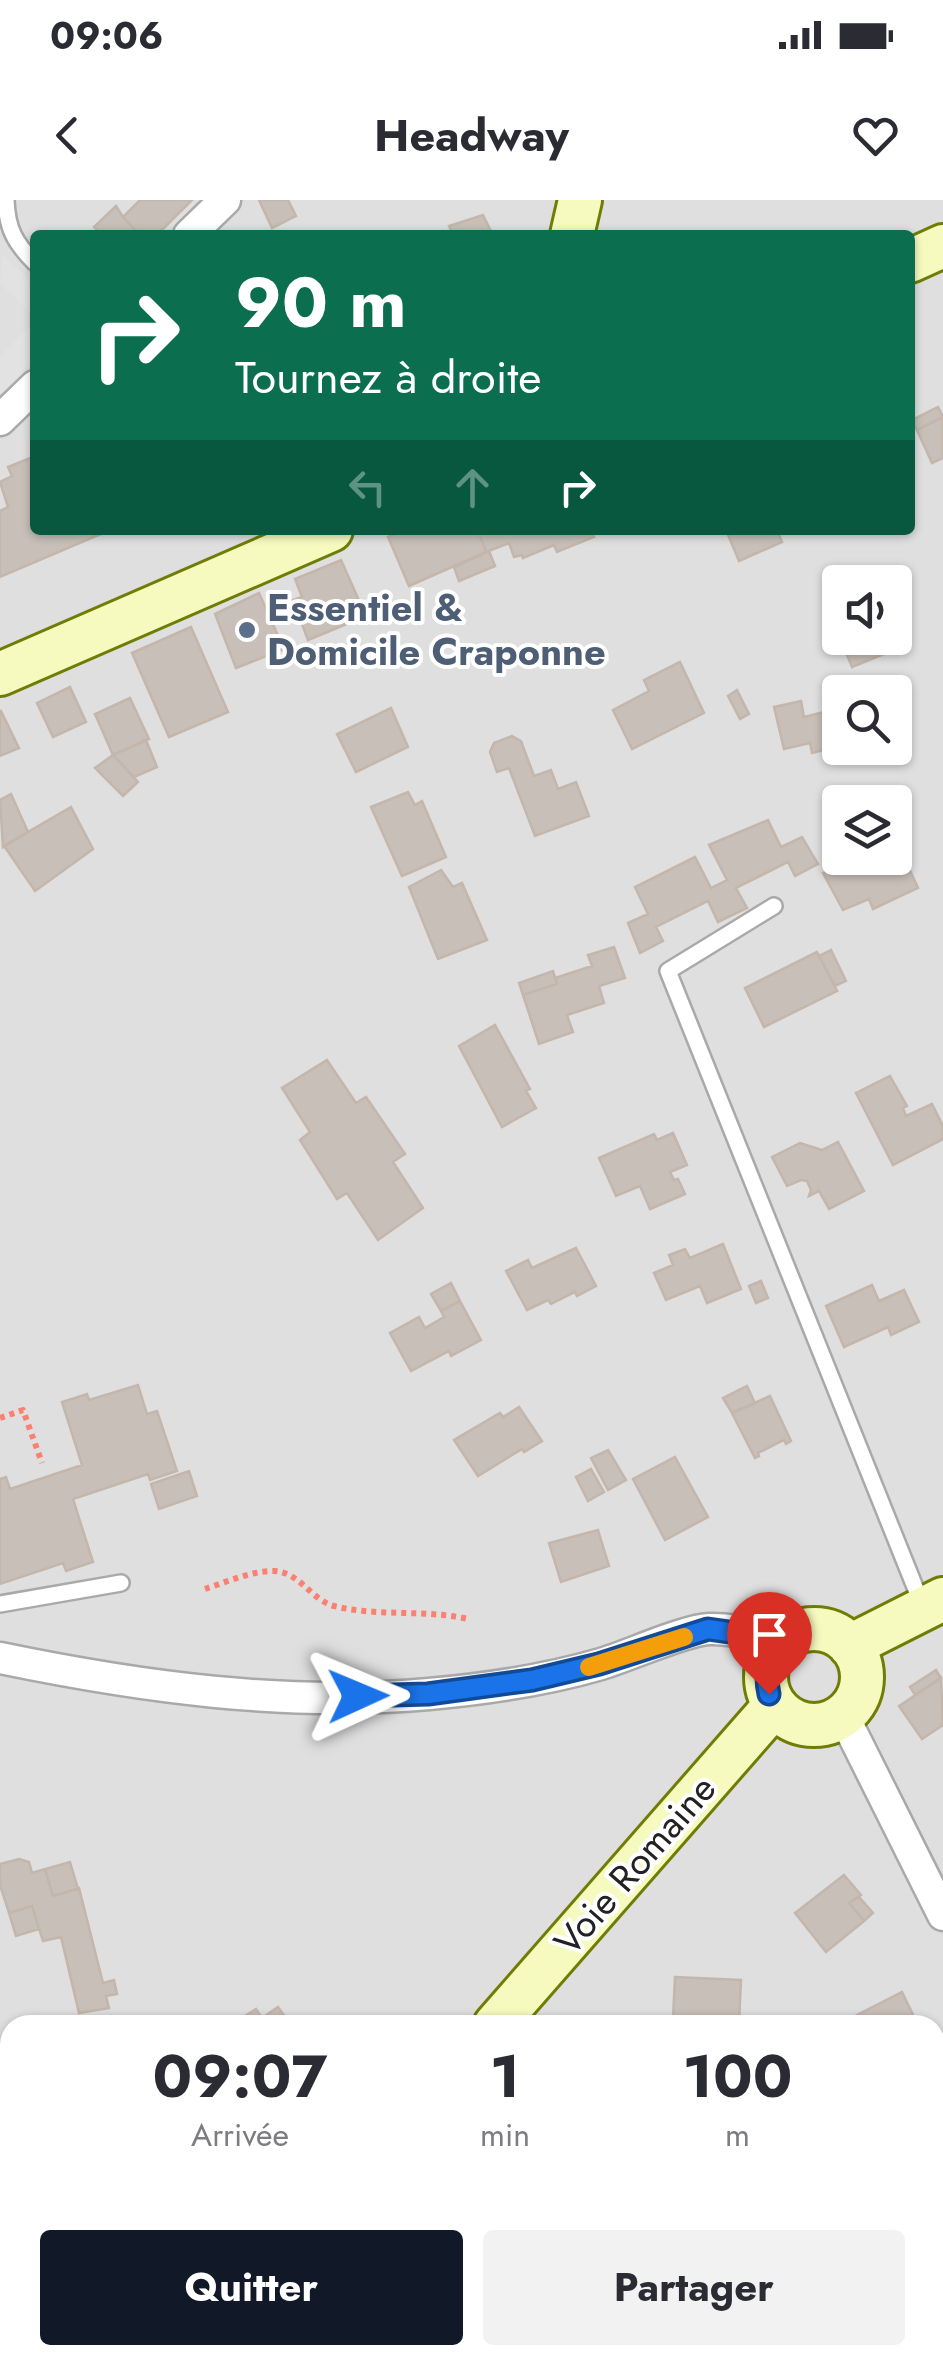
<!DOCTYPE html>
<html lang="fr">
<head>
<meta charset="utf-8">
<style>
	body { margin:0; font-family:Jost,sans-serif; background:#f2f2f3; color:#2b2b33; height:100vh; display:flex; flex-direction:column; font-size:38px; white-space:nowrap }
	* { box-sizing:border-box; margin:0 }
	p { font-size:32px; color:#7c7c81 }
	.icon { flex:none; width:55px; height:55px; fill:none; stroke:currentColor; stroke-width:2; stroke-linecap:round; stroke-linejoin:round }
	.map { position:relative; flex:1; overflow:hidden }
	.drawer { position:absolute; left:0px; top:1815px; width:945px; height:350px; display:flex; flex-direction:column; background:#fff; border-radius:30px 30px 0 0; box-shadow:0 2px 8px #0004 }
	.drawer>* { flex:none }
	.guide { position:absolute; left:30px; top:30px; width:885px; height:305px; border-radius:10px; box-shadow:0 2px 8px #0004; background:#0b6e4f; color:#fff; overflow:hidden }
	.fabs { position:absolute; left:822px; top:365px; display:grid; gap:20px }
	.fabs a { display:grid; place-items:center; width:90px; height:90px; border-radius:10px; background:#fff; box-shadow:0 2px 8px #0004; font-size:50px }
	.pin { position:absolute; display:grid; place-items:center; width:85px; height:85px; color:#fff; margin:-102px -42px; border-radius:50% 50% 50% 0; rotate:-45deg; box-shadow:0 0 10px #0007 }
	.pin .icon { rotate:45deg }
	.me { position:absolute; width:110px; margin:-55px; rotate:89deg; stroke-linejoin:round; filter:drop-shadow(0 0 8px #0008) }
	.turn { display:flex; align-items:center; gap:35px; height:210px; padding:0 40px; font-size:45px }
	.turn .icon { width:130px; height:130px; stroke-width:2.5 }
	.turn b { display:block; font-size:70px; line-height:85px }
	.lanes { display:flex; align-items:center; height:95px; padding:0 40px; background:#0003; justify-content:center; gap:50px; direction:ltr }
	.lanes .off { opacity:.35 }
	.eta { display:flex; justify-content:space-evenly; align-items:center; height:170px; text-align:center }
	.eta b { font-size:60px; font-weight:700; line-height:70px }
	.action { display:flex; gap:20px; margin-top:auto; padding:20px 40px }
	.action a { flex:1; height:115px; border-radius:10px; background:#111827; color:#fff; font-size:40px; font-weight:700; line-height:115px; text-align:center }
	.action a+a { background:#f2f2f3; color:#2b2b33 }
	.status { display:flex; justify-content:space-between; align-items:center; height:70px; padding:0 50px; background:#fff; direction:ltr }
	.status svg { height:28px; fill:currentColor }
	header { display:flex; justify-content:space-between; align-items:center; height:130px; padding:0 40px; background:#fff; font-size:45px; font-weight:700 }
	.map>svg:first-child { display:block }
	.residential { fill:#e0dfdf; fill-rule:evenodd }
	.parking { fill:#e2e2e2 }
	.building { fill:#c7bfb8; stroke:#c4b6ab; stroke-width:2.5 }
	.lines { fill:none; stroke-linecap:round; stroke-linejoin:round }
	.lane-casing { stroke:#a9a9a9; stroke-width:20 }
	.street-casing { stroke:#a9a9a9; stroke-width:35 }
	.secondary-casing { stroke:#707d05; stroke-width:48 }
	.path { stroke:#fa8072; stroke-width:6; stroke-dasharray:5 5; stroke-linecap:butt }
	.lane { stroke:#fff; stroke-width:15 }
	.street { stroke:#fff; stroke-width:30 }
	.secondary { stroke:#f7fabf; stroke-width:42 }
	.route-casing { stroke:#114b97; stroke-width:25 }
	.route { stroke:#1a73e8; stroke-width:18 }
	.slow { stroke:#f59e0b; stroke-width:18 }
	.service-dot { fill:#5c6f8a; stroke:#fff; stroke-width:4 }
	.labels { text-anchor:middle; stroke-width:8; stroke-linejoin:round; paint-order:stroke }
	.service-label { font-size:38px; font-weight:bold; fill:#4e5e75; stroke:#fff; text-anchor:start }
	.street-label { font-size:38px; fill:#222; stroke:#fff }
</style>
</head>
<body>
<div class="status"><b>09:06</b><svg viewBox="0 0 49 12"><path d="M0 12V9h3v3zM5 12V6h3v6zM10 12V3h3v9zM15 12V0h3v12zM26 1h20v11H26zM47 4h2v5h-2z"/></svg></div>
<header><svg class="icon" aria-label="back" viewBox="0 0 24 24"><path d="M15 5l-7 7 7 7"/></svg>Headway<svg class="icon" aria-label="heart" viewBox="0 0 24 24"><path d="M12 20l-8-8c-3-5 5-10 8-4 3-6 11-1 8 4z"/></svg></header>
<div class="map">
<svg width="943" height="2165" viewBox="0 0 943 2165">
	<rect width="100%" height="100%" fill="#f2efe9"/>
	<path class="residential" d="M0 0H943V2165H0ZM35 35H910V330H35ZM840 382H895V438H840ZM840 492H895V548H840ZM840 602H895V658H840ZM10 1825H935V2155H10Z"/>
	<path class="parking" d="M2 54 35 85 34 115 0 84Z
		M35 121V160L0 194V156Z"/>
	<path class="building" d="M140 0H192L157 35H140L123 17Z
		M259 0H288L296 16 272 28Z
		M116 6 123 17 140 35H102L94 27Z
		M483 15 493 35H453L449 26Z
		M938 207 943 217 917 230 912 220Z
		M943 217V258L932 263 917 230Z
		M35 256V330H110L0 377V311L8 307 0 282 12 276 8 267Z
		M404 330H478L486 352 409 386 388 337Z
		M478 330H590L594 337 557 352 554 345 523 358 522 355 514 357 509 343 486 352Z
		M726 330H777L782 342 739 361Z
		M489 351 495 366 459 381 454 367Z
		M341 360 366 416 308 440 293 400 302 397 295 379Z
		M259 393 284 449 236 468 215 414Z
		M191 427 228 512 169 537 132 453Z
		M840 438H892L896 449 852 467Z
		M680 462 704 513 632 549 613 510 649 491 644 480Z
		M70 487 86 522 53 537 37 503Z
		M737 490 749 514 740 519 728 496Z
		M130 498 149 539 113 555 95 514Z
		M801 501 804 517 840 508V546L812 553 810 543 784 549 774 507Z
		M391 508 408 547 356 572 337 534Z
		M1 511 19 548 0 556V512Z
		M512 536 521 541 534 576 551 570 558 589 576 582 589 616 535 636 509 568 497 572 490 552 494 543Z
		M146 540 157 567 134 577 113 555Z
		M113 555 138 582 123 596 95 568Z
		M408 592 415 605 422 601 446 657 402 676 371 607Z
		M11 594 28 632 3 647 0 600Z
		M71 607 93 649 35 691 4 646Z
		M768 620 781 647 802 637 818 664 795 676 788 662 736 688 747 708 718 722 708 701 656 727 663 741 640 753 628 723 648 714 635 687 695 657 711 688 727 680 709 645Z
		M901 651 918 688 873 709 869 699 843 710 823 673 853 660 857 670 873 663 871 659 895 658V653Z
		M441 670 453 687 462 683 487 740 438 759 409 687Z
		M614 747 625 778 599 786 604 803 567 815 573 832 539 844 523 795 557 784 555 778 592 766 588 755Z
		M831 750 846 781 835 786 819 756Z
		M817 752 837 791 764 827 745 788Z
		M553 771 557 784 523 795 519 783Z
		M495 825 530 889 526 891 536 908 502 927 459 846Z
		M327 860 356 903 366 897 405 954 393 962 423 1008 378 1040 347 993 337 999 300 940 310 932 282 888Z
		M890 876 907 906 903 908 906 916 932 904 943 926V939L893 965 856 893Z
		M673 933 687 965 670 972 674 980 678 979 685 994 650 1009 640 986 616 996 599 958 654 934 657 940Z
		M838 942 864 991 829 1009 819 991 809 996 811 990 807 981 801 980 787 986 772 957 800 943 822 950Z
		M723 1044 741 1089 707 1103 700 1086 666 1100 654 1073 673 1065 669 1055 685 1049 690 1058Z
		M576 1048 596 1086 577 1096 575 1092 551 1104 548 1100 527 1110 506 1071 528 1060 532 1068Z
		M761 1081 768 1098 756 1103 749 1086Z
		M451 1083 460 1101 441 1111 431 1094Z
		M872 1085 879 1101 904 1090 919 1122 891 1135 888 1127 844 1147 826 1106Z
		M460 1101 481 1140 451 1156 449 1151 411 1171 390 1133 419 1117 425 1128 444 1117 441 1111Z
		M138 1185 147 1214 157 1211 177 1271 150 1280 148 1274 73 1299 93 1362 66 1371 63 1363 0 1384V1279L6 1277 10 1289 82 1265 62 1202 87 1194 89 1200Z
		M747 1186 755 1203 732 1213 723 1198Z
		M770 1196 791 1241 786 1244 784 1240 758 1253 759 1256 755 1258 732 1213Z
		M519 1207 542 1241 524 1252 522 1249 478 1276 454 1240 500 1213 503 1217Z
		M608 1250 626 1280 608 1290 591 1258Z
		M675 1257 708 1317 665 1340 633 1279Z
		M591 1269 604 1292 588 1301 576 1277Z
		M189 1271 197 1296 159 1309 151 1284Z
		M598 1330 609 1366 561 1382 549 1343Z
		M936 1470 941 1478 915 1495 910 1487Z
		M941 1478 943 1525 922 1539 899 1506Z
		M19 1659 29 1662 32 1673 45 1669 53 1696 79 1688 103 1783 114 1780 117 1794 106 1796 109 1808 79 1813 61 1737 43 1741 32 1706 9 1713 0 1685V1664Z
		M70 1662 78 1689 53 1696 45 1669Z
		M844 1675 861 1695 849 1703 864 1721 826 1752 795 1713Z
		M859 1697 873 1713 864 1721 849 1703Z
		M32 1706 39 1729 16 1736 9 1713Z
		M675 1777 741 1780 739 1822 673 1819Z
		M902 1792 918 1825H862L857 1815Z
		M278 1807 291 1825H231L256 1809 262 1818Z
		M943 1893V1952L935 1956V1897Z
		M943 2130V2165H920L914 2155H935V2134Z
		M259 2155H308L315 2165H266Z"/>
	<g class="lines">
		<defs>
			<path id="lane" d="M6 0C7 29 15 43 35 63
				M774 706 668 771 923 1407
				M0 1404 121 1383"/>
			<path id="street" d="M189 35 225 0
				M0 220 35 186
				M0 1458C140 1487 286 1507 429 1494 486 1489 546 1480 601 1464 628 1456 685 1430 709 1429 733 1428 761 1436 784 1440
				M843 1515 943 1715
				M217 2155 222 2165
				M529 2155 536 2165"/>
			<path id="secondary" d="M572 35 580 0
				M910 61 943 46
				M0 474 331 330
				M766 1477a48 48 0 1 1 96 0a48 48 0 1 1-96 0Z
				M850 1446 943 1399
				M495 1825 775 1505
				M134 2165 152 2155"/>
		</defs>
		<use href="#lane" class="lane-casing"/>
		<use href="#street" class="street-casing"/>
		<use href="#secondary" class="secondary-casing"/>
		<path class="path" d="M0 1218 23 1210 42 1263
			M205 1389C226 1382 251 1371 274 1371 300 1372 311 1400 334 1406 378 1417 424 1409 468 1419"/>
		<use href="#lane" class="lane"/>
		<use href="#street" class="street"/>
		<use href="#secondary" class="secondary"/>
	</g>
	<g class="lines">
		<defs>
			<path id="route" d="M358 1496 428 1494 532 1480 599 1464 708 1429 784 1440C768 1456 764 1472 769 1494"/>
		</defs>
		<use href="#route" class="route-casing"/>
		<use href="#route" class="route"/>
		<path class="slow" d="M589 1467 684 1437"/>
	</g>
	<circle class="service-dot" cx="247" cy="430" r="10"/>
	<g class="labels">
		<g class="service-label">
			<text x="267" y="421">Essentiel &amp;<tspan x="267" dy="44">Domicile Craponne</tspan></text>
		</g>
		<g class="street-label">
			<text transform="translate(635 1665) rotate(-49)" y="13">Voie Romaine</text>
		</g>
	</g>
</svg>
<div class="fabs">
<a><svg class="icon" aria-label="sound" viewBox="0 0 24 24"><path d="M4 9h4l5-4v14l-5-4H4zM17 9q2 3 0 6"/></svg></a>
<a><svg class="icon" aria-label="search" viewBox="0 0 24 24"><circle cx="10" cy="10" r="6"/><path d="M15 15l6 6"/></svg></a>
<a><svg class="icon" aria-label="layers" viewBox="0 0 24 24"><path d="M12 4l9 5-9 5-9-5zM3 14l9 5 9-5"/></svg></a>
</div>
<div class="pin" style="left:769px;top:1494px;background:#d93025"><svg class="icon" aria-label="arrive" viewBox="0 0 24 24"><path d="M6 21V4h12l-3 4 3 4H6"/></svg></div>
<svg class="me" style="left:358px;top:1496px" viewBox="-20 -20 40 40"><path d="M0-17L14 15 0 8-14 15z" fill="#1a73e8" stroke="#fff" stroke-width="4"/></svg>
<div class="guide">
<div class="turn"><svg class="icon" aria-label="right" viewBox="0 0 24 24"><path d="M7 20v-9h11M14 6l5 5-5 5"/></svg><div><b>90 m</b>Tournez à droite</div></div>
<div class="lanes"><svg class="icon off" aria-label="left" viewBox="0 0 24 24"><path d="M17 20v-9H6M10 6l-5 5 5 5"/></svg><svg class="icon off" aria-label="ahead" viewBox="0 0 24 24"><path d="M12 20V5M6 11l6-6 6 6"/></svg><svg class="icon" aria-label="right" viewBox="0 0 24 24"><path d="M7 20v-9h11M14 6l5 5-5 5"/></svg></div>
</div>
<section class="drawer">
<div class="eta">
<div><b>09:07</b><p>Arrivée</p></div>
<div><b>1</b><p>min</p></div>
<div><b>100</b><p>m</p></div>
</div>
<div class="action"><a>Quitter</a><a>Partager</a></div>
</section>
</div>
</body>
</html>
